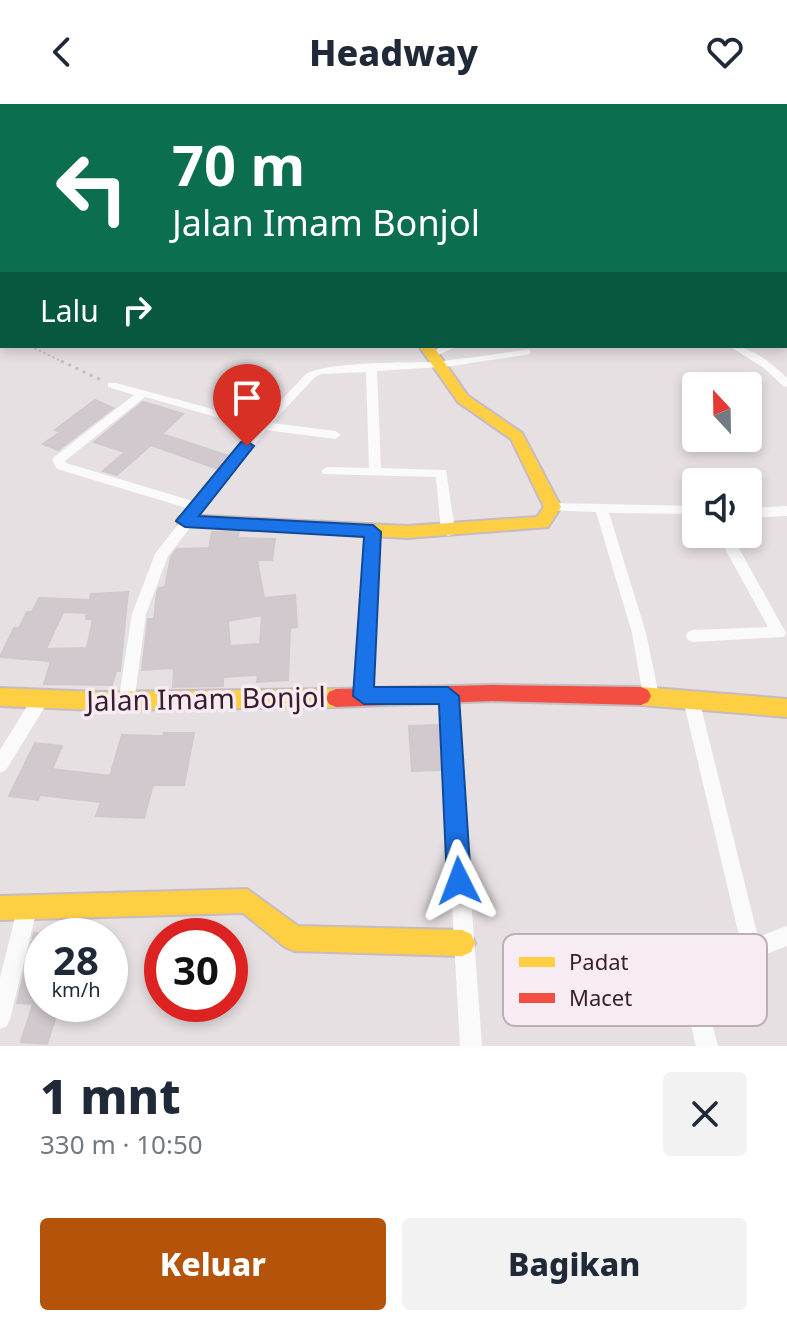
<!DOCTYPE html>
<html lang="id">
<head>
<meta charset="utf-8">
<style>
	body { margin:0; font-family:"Noto Sans",sans-serif; background:#f2f2f3; color:#1f2937; height:100vh; display:flex; flex-direction:column; font-size:30px; white-space:nowrap }
	* { box-sizing:border-box; margin:0 }
	p { font-size:26px; color:#747a83 }
	.icon { flex:none; width:44px; height:44px; fill:none; stroke:currentColor; stroke-width:2; stroke-linecap:round; stroke-linejoin:round }
	.map { position:relative; height:942px; overflow:hidden }
	.drawer { display:flex; flex-direction:column; background:#fff; flex:1 }
	.drawer>* { flex:none }
	.guide { position:absolute; left:0px; top:0px; width:788px; height:244px; box-shadow:0 4px 12px #0003; background:#0b6e4f; color:#fff; overflow:hidden }
	.needle { width:52px; rotate:338deg }
	.fabs { position:absolute; left:682px; top:268px; display:grid; gap:16px }
	.fabs a { display:grid; place-items:center; width:80px; height:80px; border-radius:8px; background:#fff; box-shadow:0 4px 12px #0003; font-size:40px }
	.speed { position:absolute; left:24px; top:814px; display:flex; gap:16px; font-size:40px; font-weight:700; text-align:center }
	.speed>* { display:grid; place-content:center; width:104px; height:104px; border-radius:50%; background:#fff; box-shadow:0 4px 12px #0003; line-height:1 }
	.speed small { font-size:20px; font-weight:400 }
	.speed .limit { border:12px solid #d22; background:#fff; color:#111 }
	.pin { position:absolute; display:grid; place-items:center; width:68px; height:68px; color:#fff; margin:-82px -34px; border-radius:50% 50% 50% 0; rotate:-45deg; box-shadow:0 0 8px #0007 }
	.pin .icon { rotate:45deg }
	.me { position:absolute; width:88px; margin:-44px; rotate:357deg; stroke-linejoin:round; filter:drop-shadow(0 0 6px #0008) }
	.turn { display:flex; align-items:center; gap:28px; height:168px; padding:0 40px; font-size:36px }
	.turn .icon { width:104px; height:104px; stroke-width:2.5 }
	.turn b { display:block; font-size:56px; line-height:68px }
	.then { display:flex; align-items:center; height:76px; padding:0 40px; background:#0003; gap:16px; font-size:30px }
	.round { display:grid; place-items:center; flex:none; width:84px; height:84px; border-radius:8px; background:#f2f2f3 }
	.overview { display:flex; align-items:center; justify-content:space-between; height:136px; padding:0 40px }
	h1 { font-size:48px; font-weight:800; line-height:60px }
	.action { display:flex; gap:16px; margin-top:auto; padding:16px 40px }
	.action a { flex:1; height:92px; border-radius:8px; background:#b45309; color:#fff; font-size:32px; font-weight:800; line-height:92px; text-align:center }
	.action a+a { background:#f2f2f3; color:#1f2937 }
	header { display:flex; justify-content:space-between; align-items:center; height:104px; padding:0 40px; background:#fff; font-size:36px; font-weight:800 }
	.map>svg:first-child { display:block }
	.building { fill:#d1c9ce; stroke:#cfc8cc; stroke-width:2; fill-rule:evenodd }
	.lines { fill:none; stroke-linecap:round; stroke-linejoin:round }
	.slow-casing { stroke:#c6bbc1; stroke-width:4 }
	.jam-casing { stroke:#c6bbc1; stroke-width:4 }
	.path-far1 { stroke:#c9bdc2; stroke-width:2; stroke-dasharray:2 3; stroke-linecap:butt }
	.path { stroke:#c9bdc2; stroke-width:3; stroke-dasharray:3 5; stroke-linecap:butt }
	.lane-far1 { stroke:#fbfafb; stroke-width:5 }
	.lane { stroke:#fbfafb; stroke-width:6 }
	.street { fill:#fbfafb; fill-rule:evenodd }
	.slow { fill:#ffcf43; fill-rule:evenodd }
	.jam { fill:#f24e42; fill-rule:evenodd }
	.route { fill:#1a73e8; stroke:#114b97; stroke-width:2 }
	.labels { text-anchor:middle; stroke-width:7; stroke-linejoin:round; paint-order:stroke }
	.street-label { font-size:28px; fill:#3a1d29; stroke:#f7ecf3 }
	.key { fill:#f7ecf3; stroke:#beaeb6; stroke-width:2 }
	.key-label { font-size:22px; fill:#3a1d29 }
</style>
</head>
<body>
<header><svg class="icon" aria-label="back" viewBox="0 0 24 24"><path d="M15 5l-7 7 7 7"/></svg>Headway<svg class="icon" aria-label="heart" viewBox="0 0 24 24"><path d="M12 20l-8-8c-3-5 5-10 8-4 3-6 11-1 8 4z"/></svg></header>
<div class="map">
<svg width="787" height="942" viewBox="0 0 787 942">
	<rect width="100%" height="100%" fill="#e6e0e3"/>
	<path class="building" d="M95 296 113 304 58 346 43 340 60 328 55 326Z
		M143 298 183 310 162 330 229 352 218 365 151 341 117 371 103 367 125 348 94 338Z
		M239 427 238 434 275 435 272 456H257L264 494 295 491 297 523 290 524 288 576 257 578 258 571 223 573V582L173 583 174 564 142 566 148 515H154L157 489 159 484 165 483 171 453 177 445 209 444 212 428ZM262 511 260 540 230 542 228 517Z
		M128 488 120 567H116L112 581 44 580 51 557 0 553 14 524H19L27 508H32L39 494 90 496 91 490ZM63 508 87 509 86 515H93L87 544 46 545Z
		M438 621 441 666 412 667 409 622Z
		M164 629H194L184 681H153L144 714 96 712 101 698 40 691 38 696 9 692 35 639 62 642 52 665 110 672 122 631 163 632Z
		M34 829 42 830V900H60L47 940 21 938 33 900H36L17 899Z"/>
	<g class="lines">
		<defs>
			<path id="slow" d="M419 242H433L468 292 522 329 561 403 548 423 407 434 179 421 177 417 179 413 185 411 407 422 537 413 544 403 511 335 458 298Z
				M641 583 787 595V613L641 601 634 598 631 592 634 586Z
				M0 584 98 588 336 585 343 588 346 594 343 600 336 603 98 606 0 602Z
				M247 785 298 822 462 826 471 830 475 839 471 848 462 852 294 847 285 843 243 809 0 816V792Z"/>
			<path id="jam" d="M492 581 641 583 648 586 651 592 648 598 641 601 492 597 336 603 329 600 326 594 329 588 336 585Z"/>
		</defs>
		<use href="#slow" class="slow-casing"/>
		<use href="#jam" class="jam-casing"/>
		<path class="path-far1" d="M30 242 65 259"/>
		<path class="path" d="M61 257 101 276"/>
		<path class="lane-far1" d="M452 259 528 248"/>
		<path class="lane" d="M437 261 466 257"/>
		<path class="street" d="M661 0H669L671 2H663Z
			M757 0H765L766 2H758Z
			M787 0V4L786 2H775Z
			M786 34H787V38H786Z
			M786 83H787V88H786Z
			M786 126H787V132H786Z
			M786 172H787V178H786Z
			M443 242H458L436 252 432 253 427 250Z
			M729 242C752 242 771 259 787 274V283L783 282 764 264Z
			M437 258 441 259V263L377 267 381 364 446 366 455 427 453 430 448 432 441 427 436 373 323 370 321 367 327 363 369 364 366 268 321 270 314 274 272 319 335 327 341 331 335 335 266 326 168 452 146 510 134 599 132 604 126 606 120 604 118 599 132 510 155 450 190 405 57 365 52 356 54 353 134 291 108 283V279H116L261 318 306 270C329 257 407 259 437 258ZM145 293 255 324 196 398 66 359 65 357Z
			M553 399 696 402V410L609 409 646 529 659 592 657 597 651 599 645 597 643 592 632 529 596 408 548 406 547 403Z
			M787 402V412L748 414V404Z
			M373 423 380 428 372 592 370 597 364 599 358 597 356 592 366 428Z
			M717 430H731L786 529 784 533 693 538 688 536 686 532 688 528 693 526 768 523Z
			M448 585 454 587 456 592 482 942H460L440 592 442 587Z
			M691 588 697 590 699 595 758 833 787 822V842L703 875 701 878 718 942H696L680 876 689 861 741 840 683 595 685 590Z
			M40 589 46 591 48 596 46 601 6 666 0 669V646L34 591Z
			M27 795 34 798 37 805 10 915 7 922 0 925V874L17 805 20 798Z"/>
		<use href="#slow" class="slow"/>
		<use href="#jam" class="jam"/>
	</g>
	<path class="route" d="M247 337 254 342 199 412 373 421 381 428 374 583H448L459 592 471 777 467 785 459 789 450 785 447 777 439 600H364L353 592 364 433 185 423 176 417 241 338Z"/>
	<g class="labels">
		<g class="street-label">
			<text transform="translate(206 595) rotate(-1)" y="10">Jalan Imam Bonjol</text>
		</g>
	</g>
	<rect x="503" y="830" width="264" height="92" rx="12" class="key"/>
	<rect x="519" y="853" width="36" height="10" fill="#ffcf43"/>
	<rect x="519" y="889" width="36" height="10" fill="#f24e42"/>
	<g class="key-label">
		<text x="569" y="866">Padat</text>
		<text x="569" y="902">Macet</text>
	</g>
</svg>
<div class="fabs">
<a><svg class="needle" viewBox="-14 -14 28 28"><path d="M0-13l5 13h-10z" fill="#e53935"/><path d="M0 13l5-13h-10z" fill="#747a83"/></svg></a>
<a><svg class="icon" aria-label="sound" viewBox="0 0 24 24"><path d="M4 9h4l5-4v14l-5-4H4zM17 9q2 3 0 6"/></svg></a>
</div>
<div class="speed"><div>28<small>km/h</small></div><div class="limit">30</div></div>
<div class="pin" style="left:247px;top:342px;background:#d93025"><svg class="icon" aria-label="arrive" viewBox="0 0 24 24"><path d="M6 21V4h12l-3 4 3 4H6"/></svg></div>
<svg class="me" style="left:459px;top:777px" viewBox="-20 -20 40 40"><path d="M0-17L14 15 0 8-14 15z" fill="#1a73e8" stroke="#fff" stroke-width="4"/></svg>
<div class="guide">
<div class="turn"><svg class="icon" aria-label="left" viewBox="0 0 24 24"><path d="M17 20v-9H6M10 6l-5 5 5 5"/></svg><div><b>70 m</b>Jalan Imam Bonjol</div></div>
<div class="then">Lalu<svg class="icon" aria-label="right" viewBox="0 0 24 24"><path d="M7 20v-9h11M14 6l5 5-5 5"/></svg></div>
</div>
</div>
<section class="drawer">
<div class="overview"><div><h1>1 mnt</h1><p>330 m · 10:50</p></div><a class="round"><svg class="icon" aria-label="close" viewBox="0 0 24 24"><path d="M6 6l12 12M18 6L6 18"/></svg></a></div>
<div class="action"><a>Keluar</a><a>Bagikan</a></div>
</section>
</body>
</html>
